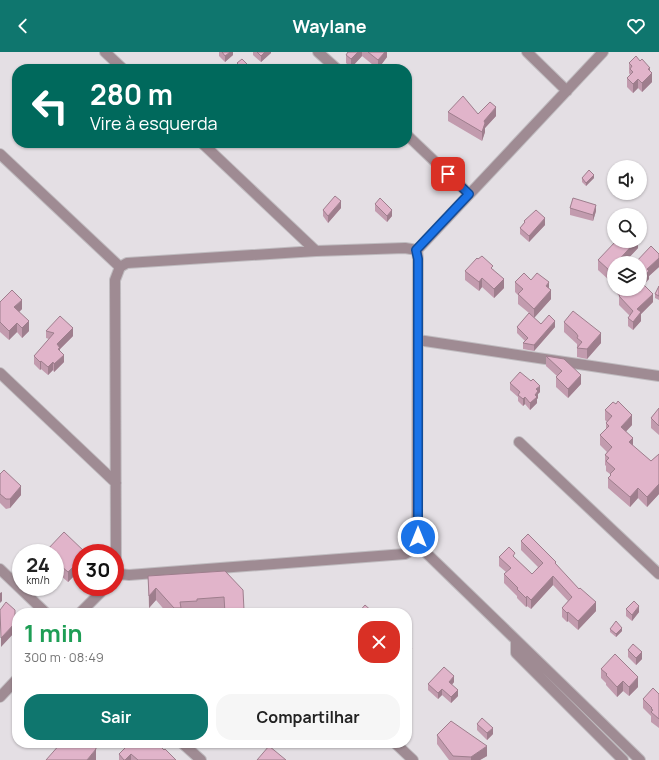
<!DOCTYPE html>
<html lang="pt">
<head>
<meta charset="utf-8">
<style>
	body { margin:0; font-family:Manrope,sans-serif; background:#f6f6f6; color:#222; height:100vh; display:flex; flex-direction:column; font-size:15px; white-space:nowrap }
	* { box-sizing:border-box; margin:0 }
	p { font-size:13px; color:#767676 }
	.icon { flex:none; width:22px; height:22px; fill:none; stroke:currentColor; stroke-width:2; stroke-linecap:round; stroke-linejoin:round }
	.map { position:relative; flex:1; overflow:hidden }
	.details { position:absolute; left:12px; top:556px; width:400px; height:140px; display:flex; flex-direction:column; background:#fff; border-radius:16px; box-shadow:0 1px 3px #0004 }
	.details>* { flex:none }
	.guide { position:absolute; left:12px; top:12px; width:400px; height:84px; border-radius:16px; box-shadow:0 1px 3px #0004; background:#00695c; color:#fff; overflow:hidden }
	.buttons { position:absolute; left:607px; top:108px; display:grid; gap:8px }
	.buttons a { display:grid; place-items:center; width:40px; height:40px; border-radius:50%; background:#fff; box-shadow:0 1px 3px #0004; font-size:20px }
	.speed { position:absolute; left:12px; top:492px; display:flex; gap:8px; font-size:20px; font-weight:700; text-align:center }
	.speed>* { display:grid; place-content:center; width:52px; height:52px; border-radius:50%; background:#fff; box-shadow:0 1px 3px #0004; line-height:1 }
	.speed small { font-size:10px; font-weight:400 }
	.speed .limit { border:6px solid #d22; background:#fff; color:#111 }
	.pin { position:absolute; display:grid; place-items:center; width:34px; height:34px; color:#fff; margin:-17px; border-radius:8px; box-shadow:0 2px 6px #0006 }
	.me { position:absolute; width:44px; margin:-22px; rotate:0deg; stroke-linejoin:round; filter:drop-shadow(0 0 3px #0008) }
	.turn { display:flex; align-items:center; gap:14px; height:84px; padding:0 12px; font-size:18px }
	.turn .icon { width:52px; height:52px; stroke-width:2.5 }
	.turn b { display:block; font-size:28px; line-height:34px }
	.round { display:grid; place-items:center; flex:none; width:42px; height:42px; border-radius:16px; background:#f6f6f6 }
	.summary { display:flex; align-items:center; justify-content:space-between; height:68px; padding:0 12px }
	h1 { font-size:24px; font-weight:700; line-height:30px; color:#1e9e55 }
	.action { display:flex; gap:8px; margin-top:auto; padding:8px 12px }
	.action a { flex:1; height:46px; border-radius:16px; background:#0f766e; color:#fff; font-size:16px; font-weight:700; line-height:46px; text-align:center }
	.action a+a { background:#f6f6f6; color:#222 }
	header { display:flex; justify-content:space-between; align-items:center; height:52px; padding:0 12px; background:#0f766e; color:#fff; font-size:18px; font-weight:700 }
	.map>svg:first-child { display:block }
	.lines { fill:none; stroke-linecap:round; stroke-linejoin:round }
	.minor-casing { stroke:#bfbbbf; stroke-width:12 }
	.minor { stroke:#9f8b93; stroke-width:10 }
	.wall { fill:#c29bae }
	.shaded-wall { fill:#9e7e8d }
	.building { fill:#e1b4ca; stroke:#9e7e8d }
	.route-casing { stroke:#114b97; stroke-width:10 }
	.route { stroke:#1a73e8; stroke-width:7 }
</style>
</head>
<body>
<header><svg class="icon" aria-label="back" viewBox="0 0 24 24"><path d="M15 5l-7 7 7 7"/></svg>Waylane<svg class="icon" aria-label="heart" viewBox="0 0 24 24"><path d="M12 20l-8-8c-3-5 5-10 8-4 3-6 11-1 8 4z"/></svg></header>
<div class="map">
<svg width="659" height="708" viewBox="0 0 659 708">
	<rect width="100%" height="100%" fill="#e4dfe4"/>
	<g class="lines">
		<defs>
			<path id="minor" d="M105 0 123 17
				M318 0 337 17
				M527 0 567 39
				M407 83 469 142
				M202 91 316 199
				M0 102 120 215
				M405 196 417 198 418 207 417 492 412 498 405 502 129 523 119 522 116 516V511L115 228 120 215 127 211 316 199Z
				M417 198 603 0
				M418 288 659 324
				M0 321 116 431
				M519 390 659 522
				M417 492 640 708
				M0 517 46 561
				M80 561 106 535
				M516 589V601L623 708
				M0 645 17 627
				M182 691 201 708
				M395 691 413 708"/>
		</defs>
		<use href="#minor" class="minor-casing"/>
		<use href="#minor" class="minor"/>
	</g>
	<path class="wall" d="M219 0H233V3L225 10 219 4Z
		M253 0H271V1L261 10 253 3Z
		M348 0H387V5L378 17 362 4 351 16 346 11V3Z
		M237 11 252 17H237Z
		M629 11 650 19 652 30 642 40 638 36 633 41 627 35V26L630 23 629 21Z
		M448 60 478 62 496 64 485 76V80L482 89 448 69Z
		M582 126H594L586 134 582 130Z
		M375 152 392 164 387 170 375 159Z
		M341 156 328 171 323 164V158Z
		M570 156 596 159 593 169 570 163Z
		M524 169 545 173 529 190 520 182V176L524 171Z
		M638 189V196L624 211H614V222L609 228 598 218V208Z
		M659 202V215L649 224V227L644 232 653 250 641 262V269L633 278 628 274V266L630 264 619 253V244L614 238V230V237H640Z
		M493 217 504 236 494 246 482 235 479 239 465 228V219Z
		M531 228 549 236 551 247 534 266 541 272 555 275 534 299 523 297V291L525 289 517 281V275L529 261 518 252V243L515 240V230Z
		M659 234V248L655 246V242Z
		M0 250 22 257 19 260 29 279 22 286 17 280 9 288 0 280Z
		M564 270 601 291 587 307 577 305V292L564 280Z
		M46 279 73 284 60 297V299L64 310 54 320 53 318 48 323 41 317 40 318 34 312V304L49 287 46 286Z
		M546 304 581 332 568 346 556 335V325L557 324 546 314Z
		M510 331 540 340 538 342V346L537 347V351L530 358 525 352 523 354 518 349V345L510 338Z
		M659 356V383L651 376V366Z
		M605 358 632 373 626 379 633 394 651 409 659 402V442L647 455 638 446 630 455 608 436V426L610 425V422L606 419V414L605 413V403L607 400 600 393V383L606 377V371L607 370 605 368Z
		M0 422 21 443 10 456 6 457 0 451Z
		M521 489 556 512 596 559 578 578 568 569 567 570 562 565V556L568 549 553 533 531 557 527 554 526 555 517 546V544L504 531V522L506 520 499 514V505L515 506 532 522 538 515 521 498Z
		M46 499 81 501V517L68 530 61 524 59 526 55 522V501H46Z
		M225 519 244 561H224V558L197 559V561H167L156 548 149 556 148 524Z
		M626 557 639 560 632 569 626 564Z
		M610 577 622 579 616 585 610 580Z
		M628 598 642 607 636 613 628 605Z
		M601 617 638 635 629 644 623 639 617 645 606 633V631L601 626Z
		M454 630 452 633 458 644 451 651 442 643 438 647 428 638V632Z
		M659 642V676L651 670V664L643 656V647Z
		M477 672 493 682 487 688 477 678Z
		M437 683 487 704 480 708H449L437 692Z
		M101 691H110L105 696Z
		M125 691H157L164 698 176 708H119V702L127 694Z"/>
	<path class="shaded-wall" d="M230 0H233V3L225 10V4Z
		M265 0H271V1L261 10V4Z
		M358 0H362V4L351 16V7Z
		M385 0H387V5L378 17V8Z
		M650 16V23L652 21V30L642 40V31L648 17Z
		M638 27V36L633 41V32Z
		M496 55V64L485 76V80L482 89V80L484 69Z
		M594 123V126L586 134V131Z
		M341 149V156L328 171V164Z
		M596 153V159L593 169V163Z
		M392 158V164L387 170V164Z
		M545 166V173L529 190V184Z
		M636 189H638V196L624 211H616Z
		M659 206V215L649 224V227L640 236V227L647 217Z
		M614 213V222L609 228V218Z
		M482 226V235L479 239V230Z
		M504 227V236L494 246V237Z
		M549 230V240L546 234Z
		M551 238V247L534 266V257Z
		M653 242V250L641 262V269L633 278V270L637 257Z
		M22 248V257L14 265V255Z
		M29 269V279L22 286V276Z
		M555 269V275L534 299V293Z
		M17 271V280L9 288V279Z
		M73 276V284L60 297V303L57 292Z
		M601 281V291L587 307V297Z
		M64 303V310L54 320V312Z
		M41 309V317L40 318V310Z
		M53 310V318L48 323V315Z
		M581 323V332L568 346V337Z
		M540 334V340L538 342V346L537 347V351L530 358V351L535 343 536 337Z
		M525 345V352L523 354V347Z
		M632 363V373L621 385V375Z
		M633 386V396L629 390Z
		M659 432V442L647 455V445Z
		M21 434V443L10 456V447Z
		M638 436V446L630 455V445Z
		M81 507V517L68 530V520Z
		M61 514V524L59 526V517Z
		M553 524V533L531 557V548Z
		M156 536V548L149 556V544Z
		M2 540V549L0 551V541Z
		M527 544V554L526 555V546Z
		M596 550V559L578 578V569Z
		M639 554V560L632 569V563Z
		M568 560V569L567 570V561Z
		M15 571V580L1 595V586Z
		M622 576V579L616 585V582Z
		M412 596V605L407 611V602Z
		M642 600V607L636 613V606Z
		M454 624V630L449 636V630Z
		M638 625V635L629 644V635Z
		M623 629V639L617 645V635Z
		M442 637V643L438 647V641Z
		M458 638V644L451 651V645Z
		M493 676V682L487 688V681Z
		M105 691H110L105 696Z
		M487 694V704L480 708H471V705Z
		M96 697V708H87Z
		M131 702V708H125Z"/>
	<path class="building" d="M222 0H230L225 4Z
		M257 0H265L261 4Z
		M348 0H358L351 7 346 3Z
		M368 0H385L378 8Z
		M636 4 640 9 642 7 650 16 648 17 652 21 642 31 638 27 633 32 627 26 633 20 630 17 632 14 629 11Z
		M242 7 252 17H243L237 11Z
		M463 44 478 62 490 50 496 55 484 69 485 71 482 80 448 60Z
		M589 118 594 123 586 131 582 126Z
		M335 144 341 149 328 164 323 158Z
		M380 146 392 158 387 164 375 152Z
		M573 146 596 153 593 163 570 156Z
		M536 158 545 166 529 184 520 176 525 170 524 169Z
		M616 189H636L616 211H614V213L609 218 598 208Z
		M651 194 659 202V206L647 217 649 219 640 227V211H635Z
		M482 204 493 214 491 216 504 227 494 237 482 226 479 230 465 219 477 206 478 207Z
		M524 221 531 228 537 221 549 230 546 234 551 238 534 257 518 242 523 237 515 230Z
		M640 229 653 242 637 257 641 260 633 270 628 266 633 259 619 244 624 239 621 237H640Z
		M659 234V244L655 242Z
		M12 238 22 248 14 255 29 269 22 276 17 271 9 279 0 270V250Z
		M573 259 601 281 587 297 577 296 582 290 577 286 578 284 576 281 564 270Z
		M529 261 541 272 549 263 555 269 534 293 523 291 528 286 517 275Z
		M60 264 73 276 57 292 60 296 58 297 64 303 54 312 53 310 48 315 41 309 40 310 34 304 54 281 46 279Z
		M546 304 564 307 581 323 568 337 556 325 562 319Z
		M520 320 531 329 533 327 540 334 536 337 538 339 535 343 537 345 530 351 525 345 523 347 518 343 520 340 510 331Z
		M618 349 632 363 621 375 633 386 629 390 651 409 659 402V432L647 445 638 436 630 445 608 426 611 423 610 422 615 417 606 409 609 406 605 403 612 395 600 383 609 374 606 371 612 364 605 358 613 350 616 352Z
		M659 356V374L651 366Z
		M4 418 21 434 10 447H6L0 442V422Z
		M64 480 86 501H81V507L68 520 61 514 59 517 55 513V509L56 508H55V501H48L46 499Z
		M528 482 556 510 555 511 579 537 580 536 596 550 578 569 568 560 567 561 562 556 572 545 553 524 531 548 527 544 526 546 517 537 518 536 504 522 511 516 499 505 509 495 515 501 513 504 532 522 543 511 521 489Z
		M225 519 243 538 244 558 242 561H218H225L224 545 197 547V549L180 550 181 556H174L156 536 149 544 148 524Z
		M634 549 639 554 632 563 626 557Z
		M6 550 15 558V571L1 586 0 558Z
		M365 553 374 561H358Z
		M616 569 622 576 616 582 610 577Z
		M407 591 412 596 407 602Z
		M633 592 642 600 636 606 628 598Z
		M615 602 638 625 629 635 623 629 617 635 606 623 607 622 601 617Z
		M444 615 454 624 449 630 458 638 451 645 442 637 438 641 428 632Z
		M653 636 659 642V667L651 660 653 658 651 657 652 656 643 647Z
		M482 666 493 676 487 681 477 672Z
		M451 669 487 694 471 705 453 704 437 683Z
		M61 691H93L96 694V697L87 708H46Z
		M130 691H157L164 698 165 697 176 708H138L131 702 125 708H124L119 702Z
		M269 694 286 708H257Z"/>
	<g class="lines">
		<defs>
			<path id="route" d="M418 485V207L416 198 469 142 448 122"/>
		</defs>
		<use href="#route" class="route-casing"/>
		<use href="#route" class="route"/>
	</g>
</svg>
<div class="buttons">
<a><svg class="icon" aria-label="sound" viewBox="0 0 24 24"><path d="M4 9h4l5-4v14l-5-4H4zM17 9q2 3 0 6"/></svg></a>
<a><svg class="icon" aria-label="search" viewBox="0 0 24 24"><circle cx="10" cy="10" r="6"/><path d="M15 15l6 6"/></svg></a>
<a><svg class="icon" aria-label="layers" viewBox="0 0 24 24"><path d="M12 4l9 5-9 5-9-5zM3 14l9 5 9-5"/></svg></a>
</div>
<div class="speed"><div>24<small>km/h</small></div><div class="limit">30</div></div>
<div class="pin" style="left:448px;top:122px;background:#d93025"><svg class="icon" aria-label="arrive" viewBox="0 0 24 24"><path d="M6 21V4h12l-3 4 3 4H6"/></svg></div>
<svg class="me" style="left:418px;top:485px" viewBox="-20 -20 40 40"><circle r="17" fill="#1a73e8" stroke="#fff" stroke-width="3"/><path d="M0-11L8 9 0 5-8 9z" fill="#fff"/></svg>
<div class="guide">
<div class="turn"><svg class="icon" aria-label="left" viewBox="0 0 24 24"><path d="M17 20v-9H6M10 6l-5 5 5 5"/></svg><div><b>280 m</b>Vire à esquerda</div></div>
</div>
<section class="details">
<div class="summary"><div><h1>1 min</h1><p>300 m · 08:49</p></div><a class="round" style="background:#d93025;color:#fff"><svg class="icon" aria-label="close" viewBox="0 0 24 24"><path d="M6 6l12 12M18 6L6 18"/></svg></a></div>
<div class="action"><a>Sair</a><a>Compartilhar</a></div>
</section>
</div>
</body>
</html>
